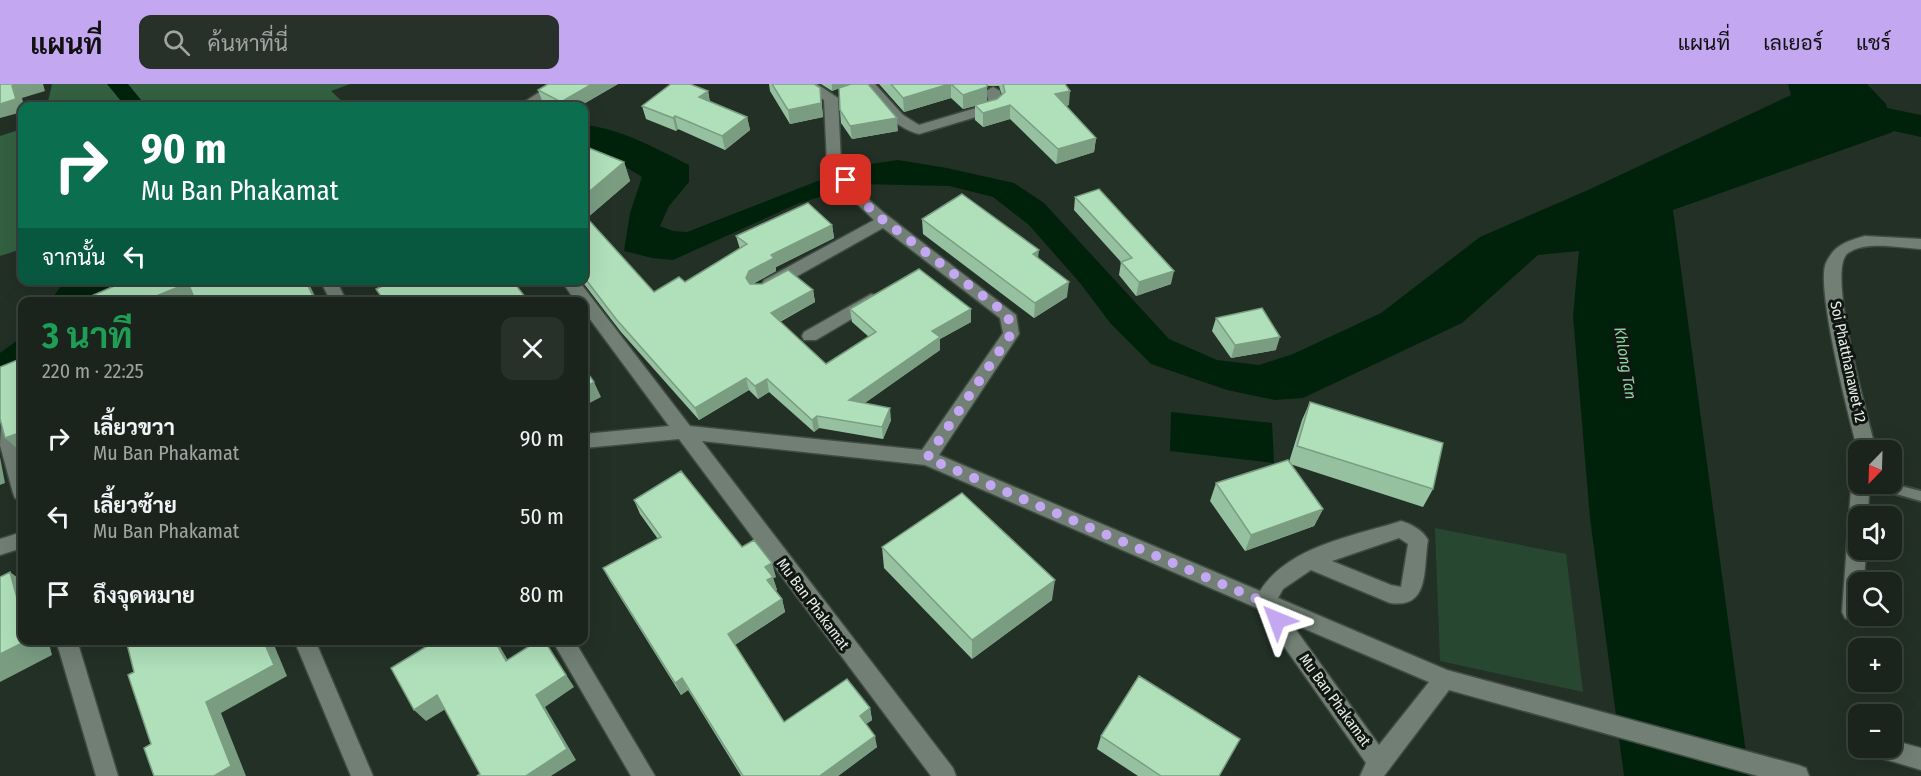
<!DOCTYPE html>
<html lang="th">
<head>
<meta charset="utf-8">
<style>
	body { margin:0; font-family:"Fira Sans Condensed",Sarabun,sans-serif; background:#273029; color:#f1f3f6; height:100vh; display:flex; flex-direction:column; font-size:22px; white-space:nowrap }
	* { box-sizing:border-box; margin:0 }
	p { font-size:20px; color:#9fa4a3 }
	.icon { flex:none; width:33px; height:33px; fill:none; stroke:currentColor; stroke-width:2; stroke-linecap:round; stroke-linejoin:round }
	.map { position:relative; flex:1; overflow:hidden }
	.drawer { position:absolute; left:18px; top:213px; width:570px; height:348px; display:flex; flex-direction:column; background:#1a241c; border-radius:12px; box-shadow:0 6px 24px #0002,0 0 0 2px #38413b }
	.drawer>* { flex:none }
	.guide { position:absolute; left:18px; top:18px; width:570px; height:183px; border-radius:12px; box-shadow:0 6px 24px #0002,0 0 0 2px #38413b; background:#0b6e4f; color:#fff; overflow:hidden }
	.needle { width:39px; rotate:203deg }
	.fabs { position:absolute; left:1848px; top:356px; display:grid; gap:12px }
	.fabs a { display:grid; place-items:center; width:54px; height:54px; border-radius:12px; background:#1a241c; box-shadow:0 6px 24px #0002,0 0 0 2px #38413b; font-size:30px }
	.pin { position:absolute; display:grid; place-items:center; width:51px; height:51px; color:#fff; margin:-26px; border-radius:12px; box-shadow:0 3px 9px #0006 }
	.me { position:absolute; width:66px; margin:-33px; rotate:316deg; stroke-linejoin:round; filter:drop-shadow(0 0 4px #0008) }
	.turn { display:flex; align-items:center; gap:21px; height:126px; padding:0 24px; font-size:27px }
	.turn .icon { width:78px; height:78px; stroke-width:2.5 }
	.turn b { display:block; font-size:42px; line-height:51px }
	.then { display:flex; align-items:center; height:57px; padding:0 24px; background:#0003; gap:12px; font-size:22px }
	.round { display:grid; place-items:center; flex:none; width:63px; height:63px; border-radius:12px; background:#273029 }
	.summary { display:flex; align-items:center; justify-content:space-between; height:102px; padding:0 24px }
	h1 { font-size:36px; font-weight:700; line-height:45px; color:#1e9e55 }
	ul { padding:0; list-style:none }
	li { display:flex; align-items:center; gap:18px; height:78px; padding:0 24px }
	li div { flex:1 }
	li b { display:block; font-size:22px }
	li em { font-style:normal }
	header { display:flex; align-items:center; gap:36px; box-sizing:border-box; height:84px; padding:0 30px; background:#c4a7f1; color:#111 }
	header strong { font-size:28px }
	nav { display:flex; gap:33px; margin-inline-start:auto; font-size:21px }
	.search { width:420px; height:54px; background:#273029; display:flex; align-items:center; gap:15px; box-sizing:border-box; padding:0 21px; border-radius:12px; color:#9fa4a3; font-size:22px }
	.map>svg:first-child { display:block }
	.green { fill:#284730 }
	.forest { fill:#346141 }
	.water { fill:#00220b }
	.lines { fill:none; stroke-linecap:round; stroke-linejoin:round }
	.canal { fill:#00220b; fill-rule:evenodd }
	.river { fill:#00220b; fill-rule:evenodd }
	.lane-casing { stroke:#404b43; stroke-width:4 }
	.street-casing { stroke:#404b43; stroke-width:3 }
	.lane { fill:#717f74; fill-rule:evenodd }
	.street { fill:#717f74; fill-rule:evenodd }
	.wall { fill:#96c1a0; fill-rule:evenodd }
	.shaded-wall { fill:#7a9d82 }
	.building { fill:#afe0ba; stroke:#7a9d82; stroke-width:1.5 }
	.route { stroke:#c4a7f1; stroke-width:10; stroke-dasharray:0 18 }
	.labels { text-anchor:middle; stroke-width:6; stroke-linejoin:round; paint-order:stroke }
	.street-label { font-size:15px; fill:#e6eee8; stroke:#111612 }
	.water-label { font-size:16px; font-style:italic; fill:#8ed5a0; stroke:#111612 }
</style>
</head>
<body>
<header>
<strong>แผนที่</strong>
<div class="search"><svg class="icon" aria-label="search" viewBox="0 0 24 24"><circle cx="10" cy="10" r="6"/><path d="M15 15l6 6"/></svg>ค้นหาที่นี่</div>
<nav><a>แผนที่</a><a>เลเยอร์</a><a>แชร์</a></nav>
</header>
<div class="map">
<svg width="1921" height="692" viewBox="0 0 1921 692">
	<rect width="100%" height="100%" fill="#233026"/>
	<path class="green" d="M1435 444 1566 470 1583 608 1440 577Z"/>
	<path class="forest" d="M52 0H350L331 7 347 22H47Z
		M22 45V165L0 172V52Z"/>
	<path class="water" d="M1788 0H1867L1886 20 1893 48 1673 126 1749 692H1624L1590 434 1573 232 1579 167 1538 171 1462 239 1303 314 1275 316 1227 306 1151 280 1111 240 1080 199 1029 141 993 113 949 102 861 100 797 120 673 176 652 174 624 167 630 129 642 93 621 80 584 69V41C620 44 657 65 689 81V98L669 122 660 142 673 147 687 148 856 82 898 76 947 84 1014 99 1044 119 1169 255 1217 276 1259 281 1293 270 1381 229 1480 153 1588 106 1791 11Z
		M64 197H120L96 217 50 218Z
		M22 253V280L0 293V269Z
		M1171 328 1272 339 1274 379 1170 367Z"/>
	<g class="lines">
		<path class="canal" d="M107 0H128L146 22H125Z"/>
		<path class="river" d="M1829 12 1921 31V53L1817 30 1811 23 1817 16Z"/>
		<defs>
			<path id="lane" d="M1866 399H1888L1921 407V417L1871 403 1867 402Z"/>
			<path id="street" d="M552 0H569L534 22H518Z
				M800 0H817L838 14 841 79 864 111 883 128 1016 231 1019 250 939 371 1260 507C1288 462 1354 452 1401 437 1411 440 1423 446 1428 456 1423 486 1430 525 1390 519L1311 486 1283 505 1278 514 1447 586 1798 681 1806 684 1809 692H1758L1449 606 1384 692H1360L1366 679 1257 524 925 381 702 357 953 684 956 692H931L679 355 584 364V350L669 342 584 227V218H576L561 196H578L690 342 922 366 1003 249 1000 234 883 144 776 204H764L762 200 764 196 874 136 854 117 827 79 824 16ZM1399 454 1408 460 1401 503 1391 501 1332 477ZM1291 539 1429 598 1379 661Z
				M865 0H875L903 31 919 41 986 21 989 19 986 7 993 3 1000 7 1003 21 996 27 919 50C895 44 880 24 865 5Z
				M1865 152 1921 155V165C1901 164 1866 156 1848 169 1825 186 1869 336 1876 366L1858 367C1850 338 1815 201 1826 179 1834 161 1847 157 1865 152Z
				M320 196H336L347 218H331Z
				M871 210 877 212 879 216 877 220 816 256H804L802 252 804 248Z
				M2 328 8 330 11 335 22 377V417L15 414 13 409 0 361Z
				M1858 396V399H1878L1869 409 1868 432H1858V465H1866L1864 498H1858V531H1861L1852 537 1845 534 1842 528 1851 405Z
				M22 448V464L0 471V455Z
				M56 556H77L118 692H96Z
				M294 556H315L373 692H351Z
				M552 556H574L655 692H631Z
				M1892 656 1921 664V686L1871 671 1868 663H1892Z"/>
		</defs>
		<use href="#lane" class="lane-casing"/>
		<use href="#street" class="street-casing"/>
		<use href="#lane" class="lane"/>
		<use href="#street" class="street"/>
	</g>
	<path class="wall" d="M618 0 580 22H549L543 19 538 6Z
		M769 0H814L820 4 823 33 790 40 770 7Z
		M821 0H850L832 7Z
		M879 0H1065L1069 21 1066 22 1096 54 1094 68 1056 80 1010 35 983 43 975 36V22L963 25 951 14 904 28ZM987 2H999L1002 11 997 15 987 18Z
		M708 7 710 18 747 33 750 46 725 66 678 45 676 47 646 35 642 22Z
		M840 26 898 47 852 55 841 39Z
		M584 62 624 78 630 97 587 134 654 208 685 198 740 165 736 152 832 141 834 154 776 183V187L753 200 813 206 815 218 780 238 826 280 869 253 852 238 850 225 971 238 940 255V266L864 319 891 336 883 355 819 344 814 348 769 308 758 315 749 306 699 336 621 248 581 196H584V135L587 134 584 132Z
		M1075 113 1171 200 1136 212 1119 191 1121 178 1074 126Z
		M922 135 1038 174 1067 213 1034 234 923 150Z
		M1216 234 1276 266 1231 274 1212 247Z
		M1310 318 1433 405 1423 423 1290 380 1323 425 1314 442 1245 467 1210 417 1216 399 1289 378 1302 336Z
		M634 416 742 463 776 493 773 494 777 506 775 507 782 515 785 528 735 561 784 638 870 624 872 636 866 640 877 663 838 692H741L688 606 681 611 610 497 603 484 658 455 640 430Z
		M882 463 1052 516 972 575 884 484Z
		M1101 652 1219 692H1138L1097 665Z"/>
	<path class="shaded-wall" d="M19 0H43L45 7 22 14 24 22H22V28L0 34V20L12 2Z
		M592 0H618L580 22H562L561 18Z
		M832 0H850L832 7Z
		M949 0H951V14L904 28 903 14Z
		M987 3V18L963 25V11Z
		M820 4 823 33 790 40 788 26Z
		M708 7 710 20 699 13Z
		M1070 7 1069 21 1054 25 1055 10Z
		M1010 21V35L983 43V29Z
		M675 32 678 45 676 47 673 34Z
		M747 33 750 46 725 66 722 52Z
		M897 34 898 47 852 55 850 42Z
		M1096 54 1094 68 1056 80 1058 65Z
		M624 78 630 97 587 134 584 124V112Z
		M832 141 834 154 776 183V187L752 200 749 207 746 194 749 187 771 171Z
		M1039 166 1037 182 1033 170Z
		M1174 187 1171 200 1136 212 1139 198Z
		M305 196H307L318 218H316Z
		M1069 198 1067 213 1034 234 1035 219Z
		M188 199 200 214 193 218H142Z
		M813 206 815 218 773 241 771 229Z
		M971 225V238L940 255V266L851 329 849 316 932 247Z
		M1280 253 1276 266 1231 274 1235 261Z
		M746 294 749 306 699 336 695 324Z
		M767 295 769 308 758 315 755 302Z
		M594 298 601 313 584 322V304Z
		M890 324 891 336 883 355 882 343Z
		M817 332 819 344 814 348 812 336Z
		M22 348V369L5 354Z
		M0 373 5 399 0 401Z
		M1323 425 1314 442 1245 467 1251 451Z
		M772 479 776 493 773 494 777 506 771 510 767 496 765 483Z
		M10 488 22 497V533Z
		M1055 496 1052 516 972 575V556Z
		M782 515 785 528 733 562 728 550Z
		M28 556H48L52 571 0 598V570Z
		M263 556H272L287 592 221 629 246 692H214L206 618Z
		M494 556H496L516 590 506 577Z
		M544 556 574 603 545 623 576 676 551 692H526L536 611Z
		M682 594 688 606 681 611 675 599Z
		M437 611 449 623 426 637 414 626Z
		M870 624 872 636 862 643 860 632Z
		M875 652 877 663 838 692H822L821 691Z"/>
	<path class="building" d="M0 0H19L12 2 16 15 0 20Z
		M548 0H592L561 18 538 6Z
		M671 0H690L708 7 699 13 747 33 722 52 675 32 673 34 642 22Z
		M772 0H814L820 4 821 19 788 26Z
		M851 0H868L897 34 850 42 840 26 839 4Z
		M891 0H949L903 14Z
		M951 0H987V3L963 11Z
		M1003 0H1065L1070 7 1055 10 1096 54 1058 65 1010 21 983 29 975 21 997 15 1005 8Z
		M584 62 624 78 584 112Z
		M1099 105 1174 187 1139 198 1121 178 1132 174 1075 113Z
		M962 110 1039 166 1033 170 1069 198 1035 219 922 135Z
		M808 119 832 141 771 171 774 174 749 187 746 194 750 200H762L788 186 813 206 771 229 826 280 876 248 850 225 919 185 971 225 932 247 940 253 849 316 890 324 882 343 817 332 812 336 767 295 755 302 746 294 695 324 616 235 584 193V135L587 134 654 208 679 193 685 198 747 160 736 152Z
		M128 196H305L316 218H196L188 199 142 218H82V216Z
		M388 196H512L529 218H385L376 205 389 199Z
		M1262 224 1280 253 1235 261 1216 234Z
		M22 274V348L5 354 0 335V283Z
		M584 284 594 298 584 304Z
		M1310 318 1443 359 1433 405 1297 362Z
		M1288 376 1323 425 1251 451 1216 399Z
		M681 387 742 463 754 456 772 479 765 483 773 493 767 496 782 515 728 550 784 638 847 595 870 624 860 632 875 652 821 691 822 692H743L682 594 675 599 603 484 661 453 634 416Z
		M962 409 1055 496 972 556 882 463Z
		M10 488 22 533V556H28L0 570V493Z
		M126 556H263L274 581 206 618 231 682 214 692H154L144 664 151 660 128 591 134 588Z
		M437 556H494L506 577 539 556H544L566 591 536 611 567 665 526 692H477L480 690 437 611 414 626 391 584Z
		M1139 592 1240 655 1219 692H1161L1101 652Z"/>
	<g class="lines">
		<path class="route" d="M846 96 859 114 878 132 1008 231 1011 250 927 374 1264 518 1277 536"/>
	</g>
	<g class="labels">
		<g class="street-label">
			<text transform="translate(1848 278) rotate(78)" y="5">Soi Phatthanawet 12</text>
			<text transform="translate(813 520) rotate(53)" y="5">Mu Ban Phakamat</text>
			<text transform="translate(1335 616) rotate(54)" y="5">Mu Ban Phakamat</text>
		</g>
		<g class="water-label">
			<text transform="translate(1626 279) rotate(81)" y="6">Khlong Tan</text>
		</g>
	</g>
</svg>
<div class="fabs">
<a><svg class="needle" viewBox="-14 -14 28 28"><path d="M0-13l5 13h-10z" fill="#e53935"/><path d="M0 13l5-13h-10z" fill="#9fa4a3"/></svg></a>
<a><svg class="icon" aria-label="sound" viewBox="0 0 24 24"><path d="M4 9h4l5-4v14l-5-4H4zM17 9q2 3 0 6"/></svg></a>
<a><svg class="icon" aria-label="search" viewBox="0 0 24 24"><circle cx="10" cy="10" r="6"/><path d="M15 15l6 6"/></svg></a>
<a>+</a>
<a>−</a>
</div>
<div class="pin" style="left:846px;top:96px;background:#d93025"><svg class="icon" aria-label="arrive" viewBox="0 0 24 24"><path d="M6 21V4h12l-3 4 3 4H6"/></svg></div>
<svg class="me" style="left:1277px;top:536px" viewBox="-20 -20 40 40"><path d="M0-17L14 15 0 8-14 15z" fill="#c4a7f1" stroke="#fff" stroke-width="4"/></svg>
<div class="guide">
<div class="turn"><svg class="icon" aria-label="right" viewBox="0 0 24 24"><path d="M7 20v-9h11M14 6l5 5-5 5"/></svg><div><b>90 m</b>Mu Ban Phakamat</div></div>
<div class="then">จากนั้น<svg class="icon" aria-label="left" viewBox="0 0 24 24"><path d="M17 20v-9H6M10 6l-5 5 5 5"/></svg></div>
</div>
<section class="drawer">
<div class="summary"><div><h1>3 นาที</h1><p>220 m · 22:25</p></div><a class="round"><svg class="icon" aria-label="close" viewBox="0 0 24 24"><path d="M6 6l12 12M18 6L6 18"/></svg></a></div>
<ul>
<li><svg class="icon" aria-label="right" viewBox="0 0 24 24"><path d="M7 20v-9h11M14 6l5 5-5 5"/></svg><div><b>เลี้ยวขวา</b><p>Mu Ban Phakamat</p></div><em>90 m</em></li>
<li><svg class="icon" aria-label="left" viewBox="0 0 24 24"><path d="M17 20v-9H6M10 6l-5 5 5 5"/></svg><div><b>เลี้ยวซ้าย</b><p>Mu Ban Phakamat</p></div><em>50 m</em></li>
<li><svg class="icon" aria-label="arrive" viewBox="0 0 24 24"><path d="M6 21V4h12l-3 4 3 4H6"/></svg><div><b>ถึงจุดหมาย</b></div><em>80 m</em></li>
</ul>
</section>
</div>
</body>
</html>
